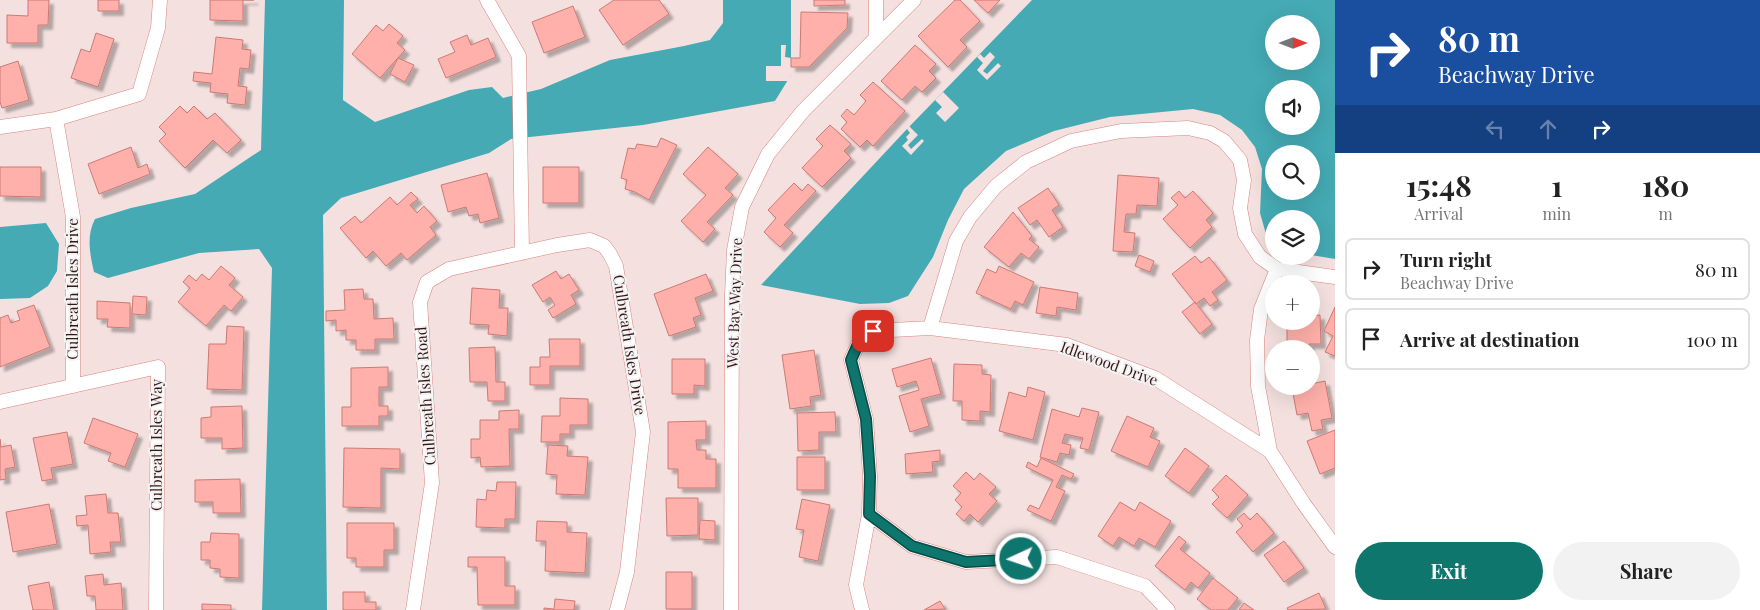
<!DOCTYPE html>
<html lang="en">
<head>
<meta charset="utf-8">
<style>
	body { margin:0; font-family:"Playfair Display",serif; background:#f2f2f2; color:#222; height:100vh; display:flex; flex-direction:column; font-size:19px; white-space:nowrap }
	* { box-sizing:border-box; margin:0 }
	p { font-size:16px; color:#767676 }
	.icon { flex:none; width:28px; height:28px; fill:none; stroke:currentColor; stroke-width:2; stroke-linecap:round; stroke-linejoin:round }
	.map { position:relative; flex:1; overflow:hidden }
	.sheet { display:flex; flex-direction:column; background:#fff; width:425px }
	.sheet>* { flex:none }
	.hud { background:#1a4fa0; color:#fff; overflow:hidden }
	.needle { width:32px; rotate:90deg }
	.controls { position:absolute; left:1265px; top:15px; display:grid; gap:10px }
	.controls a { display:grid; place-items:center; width:55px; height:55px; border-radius:50%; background:#fff; box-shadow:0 5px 20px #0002; font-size:25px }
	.pin { position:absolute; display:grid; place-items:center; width:42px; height:42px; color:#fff; margin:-21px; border-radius:10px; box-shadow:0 2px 8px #0006 }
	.me { position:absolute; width:55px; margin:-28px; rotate:267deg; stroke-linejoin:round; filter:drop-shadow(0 0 4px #0008) }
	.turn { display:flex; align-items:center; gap:18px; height:105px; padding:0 20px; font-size:22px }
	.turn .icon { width:65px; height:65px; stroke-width:2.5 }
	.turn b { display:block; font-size:35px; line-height:42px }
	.lanes { display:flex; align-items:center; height:48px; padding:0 20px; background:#0003; justify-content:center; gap:25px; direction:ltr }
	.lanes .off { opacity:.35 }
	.eta { display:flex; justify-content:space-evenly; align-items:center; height:85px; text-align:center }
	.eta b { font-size:30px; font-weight:700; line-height:35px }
	.primary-button { display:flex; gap:10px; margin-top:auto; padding:10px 20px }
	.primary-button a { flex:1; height:58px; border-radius:30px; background:#0f766e; color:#fff; font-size:20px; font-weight:700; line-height:58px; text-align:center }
	.primary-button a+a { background:#f2f2f2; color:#222 }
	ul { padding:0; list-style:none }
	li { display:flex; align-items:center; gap:15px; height:62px; margin:0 10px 8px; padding:0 10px; border:2px solid #e0e0e0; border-radius:8px }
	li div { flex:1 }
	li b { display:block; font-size:19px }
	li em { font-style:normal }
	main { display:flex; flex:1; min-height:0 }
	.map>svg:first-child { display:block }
	.water { fill:#45aab4; fill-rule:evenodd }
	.pier { fill:#f4e1df }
	.building { fill:#ffb0aa; stroke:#cc7974; filter:url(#shadow) }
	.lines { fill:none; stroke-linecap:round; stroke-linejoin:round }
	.minor-casing { stroke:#d8847e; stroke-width:15 }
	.minor { stroke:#fff; stroke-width:14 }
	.route-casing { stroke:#0a4d48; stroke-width:12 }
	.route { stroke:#0f766e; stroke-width:9 }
	.labels { text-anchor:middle; stroke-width:4; stroke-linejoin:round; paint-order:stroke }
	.street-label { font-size:15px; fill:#371715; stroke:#f3f3f3 }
</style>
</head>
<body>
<main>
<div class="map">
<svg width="1335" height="610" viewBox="0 0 1335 610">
	<defs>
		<filter id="shadow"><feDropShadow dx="4.5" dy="4.5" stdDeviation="1" flood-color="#0004"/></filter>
	</defs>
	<rect width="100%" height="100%" fill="#f4e1df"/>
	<path class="water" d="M265 0H344L343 100 375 122 469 90 492 87 503 98 541 89 610 60 684 46 710 40 723 23V0H791V75L775 101 643 125 511 139 489 153 341 198 323 215 327 610H262L272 268 259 249 199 253 108 278 94 272C90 255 86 236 95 219L131 208 195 194 261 150Z
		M1032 0H1335V259L1311 255V219H1274V242L1266 234 1260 213 1262 169 1255 147 1242 130 1220 115 1193 109 1110 117 1054 131 1006 151 964 189 948 220 933 257 908 296 889 303 860 304 761 285 907 129ZM1274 24H1311V61H1274ZM1274 89H1311V126H1274ZM1274 154H1311V191H1274Z
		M46 223 59 244 57 271 48 286 30 298 0 299V227Z"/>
	<path class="pier" d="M781 45H786L785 57 791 58V75L788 81H766V66H781Z
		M990 52 995 57 983 71 987 74 998 63 1001 66 987 80 977 70 983 63 977 57 980 54 984 58Z
		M943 92 959 108 945 122 936 113 942 107 935 100Z
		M909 126 918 135 908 145 911 149 922 139 924 141 911 155 902 146 908 140 906 137 910 133 907 129Z"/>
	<path class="building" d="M28 0H49L48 25H38V43H7V15L28 16Z
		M98 0H119V11H98Z
		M210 0H254H243V21L210 20Z
		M614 0H659L669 14 623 45 599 10Z
		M814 0H845V5L814 6Z
		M955 0H960L980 21 960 40 967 47 948 67 918 36Z
		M974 0H1000L988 13Z
		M573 6 585 37 544 53 532 22Z
		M801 12 848 13 847 28 809 67H791V58H800Z
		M389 24 403 36 397 43 405 50 380 78 352 54 376 25 383 31Z
		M96 33 114 39 98 87 71 78 81 49 90 52Z
		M467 35 471 45 488 38 496 57 446 78 438 59 455 52 450 42Z
		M216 37 243 40 242 49 251 50 249 69 240 68 238 86 247 87 245 105 227 103 228 94 210 92 211 83 193 81 194 72 212 74Z
		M915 45 936 64 929 71 936 78 922 92 915 86 902 100 881 81Z
		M398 58 414 65 405 82 390 74Z
		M18 61 29 100 2 108 0 102V67Z
		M873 82 905 111 873 146 867 140 860 147 841 129 847 122 841 116 847 109 854 115 866 101 860 95Z
		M180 106 187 113 194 106 207 119 215 113 241 140 227 153 213 140 185 168 159 141 166 134 159 127Z
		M830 125 851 144 844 151 851 158 822 187 802 168 823 146 816 139Z
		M661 138 677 145 649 200 635 192 625 189 627 180 621 178 628 148 635 149 637 144 657 147Z
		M131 147 138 168 147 164 150 174 99 194 88 164Z
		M708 147 738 174 725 188 733 195 707 222 715 229 703 242 681 221 706 195 683 174Z
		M0 167H41V197L0 196Z
		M543 167H579V203H543Z
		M487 173 499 218 480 223 478 214 469 216 466 207 448 212 441 185Z
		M1118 175 1159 178 1157 206 1137 205 1136 214H1126L1124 232 1135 233 1133 252 1113 251Z
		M794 183 802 191 808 184 816 191 784 225 793 233 780 247 764 232 776 218 768 210Z
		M1048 188 1059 205 1052 210 1063 227 1049 237 1037 220 1030 225 1018 208Z
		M1179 191 1185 198 1193 191 1213 213 1206 220 1212 227 1190 248 1163 219 1178 205 1171 198Z
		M411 192 418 199 410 205 417 213 424 206 437 221 430 227 436 235 407 260 401 253 386 266 373 251 366 258 340 228 355 216 361 223 390 197 397 205Z
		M1013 212 1032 236 1029 239 1039 247 1029 259 1021 253 1009 267 984 247Z
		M1274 224V238L1267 229Z
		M1139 255 1154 261 1150 272 1135 266Z
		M1195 256 1201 263 1209 257 1227 280 1212 292 1218 300 1210 306 1204 298 1196 304 1172 274Z
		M221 266 235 278 229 285 243 297 231 311 224 305 206 326 178 302 190 288 183 282 189 275 196 281 202 274 209 280Z
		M999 266 1034 282 1023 305 1015 301 1011 309 976 293 987 269 996 273Z
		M556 271 561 279 569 274 579 290 571 295 576 304 553 318 548 310 555 305 550 297 543 302 532 285Z
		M706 274 713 291 695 298 701 315 693 318 696 327 669 336 654 294Z
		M1040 287 1078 293 1076 310 1057 307 1056 316 1036 313Z
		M472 288 500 290 499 308H508L507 336 488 334 489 325 470 324Z
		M363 289 364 299H373L374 319 393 318 394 339H375V350H356V340H346V330L336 331V320L326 321V311L345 310 344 290Z
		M133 296 147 297 146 315 132 314Z
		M97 301 130 303V328L107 327 108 319H97Z
		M1195 302 1212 324 1200 334 1182 312Z
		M34 305 50 347 0 367V318L8 315 11 323 20 320 17 311Z
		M1335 307V356L1325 352 1333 336 1324 331Z
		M1320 315 1321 344H1309V349H1287V321H1311V316Z
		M227 326 244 327 242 390 207 389 209 344H226Z
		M549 339H580V366H550V385H530V367H540V357H550Z
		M495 347 496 382H505V401H488L487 382H470L469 348Z
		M814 350 821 395 810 397 811 406 790 409 782 355Z
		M931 358 941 394 921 399 929 426 910 432 899 396 919 390 916 381 897 387 892 369Z
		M672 359H705V386L694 385V394H672Z
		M954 364 982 365V374L991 375 990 412 980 411V421L962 420V401H953Z
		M388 367V387H379V406H388V416H379V426H342V407H351V368Z
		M1325 381 1332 418 1321 420 1323 429 1312 431 1308 413 1297 415 1292 388 1311 386V384Z
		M1028 387 1045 392 1033 440 999 431 1009 392 1026 397Z
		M560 398 588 399V425H570V434H560V442H541L542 416H560Z
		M242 406 243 448 222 449V438H201V418L211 417V407Z
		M1082 408 1099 412 1089 450 1080 448 1083 438 1065 434 1062 443 1071 445 1069 455 1060 453 1057 462 1040 457 1052 409 1079 417Z
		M519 410V429H509L510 466 481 467 480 457 471 458V439H480V420H499V411Z
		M835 412 836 432H819V450L798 451 797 413Z
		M1127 416 1154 428 1150 437 1160 441 1148 467 1111 451Z
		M93 418 138 434 125 467 108 461 111 453 84 443Z
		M706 421V440H696L697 450H706V459H716V488H678V469H668V422Z
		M1335 430V468L1320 474 1307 441Z
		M67 432 73 464 51 468 53 479 42 481 33 438Z
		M0 439 1 447 11 445 15 467 5 469 6 479 0 480Z
		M548 445 568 446 567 456 588 457 585 495 556 494 557 475 546 474Z
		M344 448 400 449V469L381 468V508L343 507Z
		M1185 448 1209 466 1189 493 1165 476Z
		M940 450V461L932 462 933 472 906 474 905 454Z
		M797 457H825V490H797Z
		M1041 458 1074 474 1071 479 1062 475 1056 487 1065 491 1051 521 1027 510 1030 505 1039 509 1053 480 1026 467 1028 462 1037 467Z
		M966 472 974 480 980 473 996 487 989 494 997 501 978 522 970 514 964 521 956 514 962 507 955 500 961 493 953 486Z
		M1226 475 1248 495 1227 518 1212 504 1219 497 1212 490Z
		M240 479 241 513H213V502H195V480Z
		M497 482H516L515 519H505V528L476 527 477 499 486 500 487 490 496 491Z
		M106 494 108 513H118L121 542H110L111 552 90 554 88 525 77 526 76 516 87 515 85 496Z
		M666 498H698V535L667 536Z
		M802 499 830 505 818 561 799 557 804 530 796 529Z
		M1120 502 1135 511 1140 502 1171 521 1155 547 1139 538 1134 546 1119 537 1113 546 1098 536Z
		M49 504 57 544 13 552 6 512Z
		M1244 513 1250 520 1257 513 1274 533 1253 552 1236 532 1243 526 1237 519Z
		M700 520 715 521V540L699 539Z
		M537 521 567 522V532L587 533 585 573 545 571 546 541H536Z
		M347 523H394V550H384V567H356V558H347Z
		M211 533 239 534V578L220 577V569L210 568V560H201V542H210Z
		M1179 536 1186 542 1180 549 1210 573 1198 588 1191 582 1185 590 1155 566Z
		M1284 541 1304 568 1284 582 1264 555Z
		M468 557H505V586H515V605H478L477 567H468Z
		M666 572H692V609H666Z
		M103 574 104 585 121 583 123 610H96L95 596H87L85 576Z
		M1213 578 1238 598 1228 610H1211L1197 599Z
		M49 582 54 610H33L28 586Z
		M343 592H365V602H376V610H343Z
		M1319 593 1326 609 1288 610 1287 608Z
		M555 599 575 601 574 610H544V608L554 609Z
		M940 601 945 609 924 610Z
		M1244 603 1254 610H1239Z
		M202 604 231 605V610H202Z"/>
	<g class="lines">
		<defs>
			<path id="minor" d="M487 0 519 56 522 253
				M876 38V0
				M56 119 73 217V386
				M0 127 56 119 139 94 158 28 160 0
				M1277 269 1261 309 1257 340 1258 386 1270 451 1304 504 1335 547
				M930 328 956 241 970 217 996 186 1026 162 1071 141 1121 131 1188 128 1210 133 1224 141 1240 160 1244 180 1240 208 1245 234 1260 257 1277 269 1335 277
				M0 402 158 367 156 610
				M869 514 912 546 966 562 1057 557 1145 586 1168 610
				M413 610 432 483 420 302 427 282 449 269 557 245 590 240 604 246 610 254 616 266 643 432 627 572 617 610
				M731 610 732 295 734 250 742 207 768 154 803 111 914 0
				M862 610 856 585 869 514 870 476 866 419 851 360 858 344 873 331 930 328 1067 345 1155 378 1270 451"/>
		</defs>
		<use href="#minor" class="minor-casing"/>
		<use href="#minor" class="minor"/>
	</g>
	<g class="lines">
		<defs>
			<path id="route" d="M873 331 858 344 851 360 866 419 870 476 869 514 912 546 966 562 1021 559"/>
		</defs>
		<use href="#route" class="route-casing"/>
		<use href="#route" class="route"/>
	</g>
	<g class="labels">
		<g class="street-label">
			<text transform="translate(73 289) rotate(-90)" y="5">Culbreath Isles Drive</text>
			<text transform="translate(735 303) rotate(-88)" y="5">West Bay Way Drive</text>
			<text transform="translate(629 345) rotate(81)" y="5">Culbreath Isles Drive</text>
			<text transform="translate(1109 364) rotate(20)" y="5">Idlewood Drive</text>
			<text transform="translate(426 396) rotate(-94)" y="5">Culbreath Isles Road</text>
			<text transform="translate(157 445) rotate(-90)" y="5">Culbreath Isles Way</text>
		</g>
	</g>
</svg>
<div class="controls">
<a><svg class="needle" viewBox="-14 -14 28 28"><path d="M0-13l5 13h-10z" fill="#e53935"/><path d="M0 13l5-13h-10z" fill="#767676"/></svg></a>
<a><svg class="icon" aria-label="sound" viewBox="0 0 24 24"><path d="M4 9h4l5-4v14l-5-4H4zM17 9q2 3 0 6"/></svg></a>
<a><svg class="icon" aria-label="search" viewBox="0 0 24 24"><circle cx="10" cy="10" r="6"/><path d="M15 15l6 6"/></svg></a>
<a><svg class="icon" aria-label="layers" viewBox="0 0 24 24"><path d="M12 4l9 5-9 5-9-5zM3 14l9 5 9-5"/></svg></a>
<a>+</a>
<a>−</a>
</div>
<div class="pin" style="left:873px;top:331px;background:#d93025"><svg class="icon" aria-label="arrive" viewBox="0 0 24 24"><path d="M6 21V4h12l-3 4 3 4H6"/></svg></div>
<svg class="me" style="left:1021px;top:559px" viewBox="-20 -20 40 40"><circle r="17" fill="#0f766e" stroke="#fff" stroke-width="3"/><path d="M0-11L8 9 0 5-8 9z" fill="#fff"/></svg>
</div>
<section class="sheet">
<div class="hud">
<div class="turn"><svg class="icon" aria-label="right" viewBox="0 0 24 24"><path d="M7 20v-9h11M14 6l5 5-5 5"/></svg><div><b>80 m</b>Beachway Drive</div></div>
<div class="lanes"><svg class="icon off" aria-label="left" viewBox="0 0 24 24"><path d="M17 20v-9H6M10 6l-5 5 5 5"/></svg><svg class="icon off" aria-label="ahead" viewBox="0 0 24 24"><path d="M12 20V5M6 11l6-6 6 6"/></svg><svg class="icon" aria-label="right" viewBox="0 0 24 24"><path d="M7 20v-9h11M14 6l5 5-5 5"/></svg></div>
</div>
<div class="eta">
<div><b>15:48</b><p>Arrival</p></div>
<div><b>1</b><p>min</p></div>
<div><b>180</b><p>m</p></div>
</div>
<ul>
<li><svg class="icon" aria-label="right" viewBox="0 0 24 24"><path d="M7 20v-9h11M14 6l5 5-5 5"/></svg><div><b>Turn right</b><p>Beachway Drive</p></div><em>80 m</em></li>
<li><svg class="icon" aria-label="arrive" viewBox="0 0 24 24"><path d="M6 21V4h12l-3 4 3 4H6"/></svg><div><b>Arrive at destination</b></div><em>100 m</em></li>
</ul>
<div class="primary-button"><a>Exit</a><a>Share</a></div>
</section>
</main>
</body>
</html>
